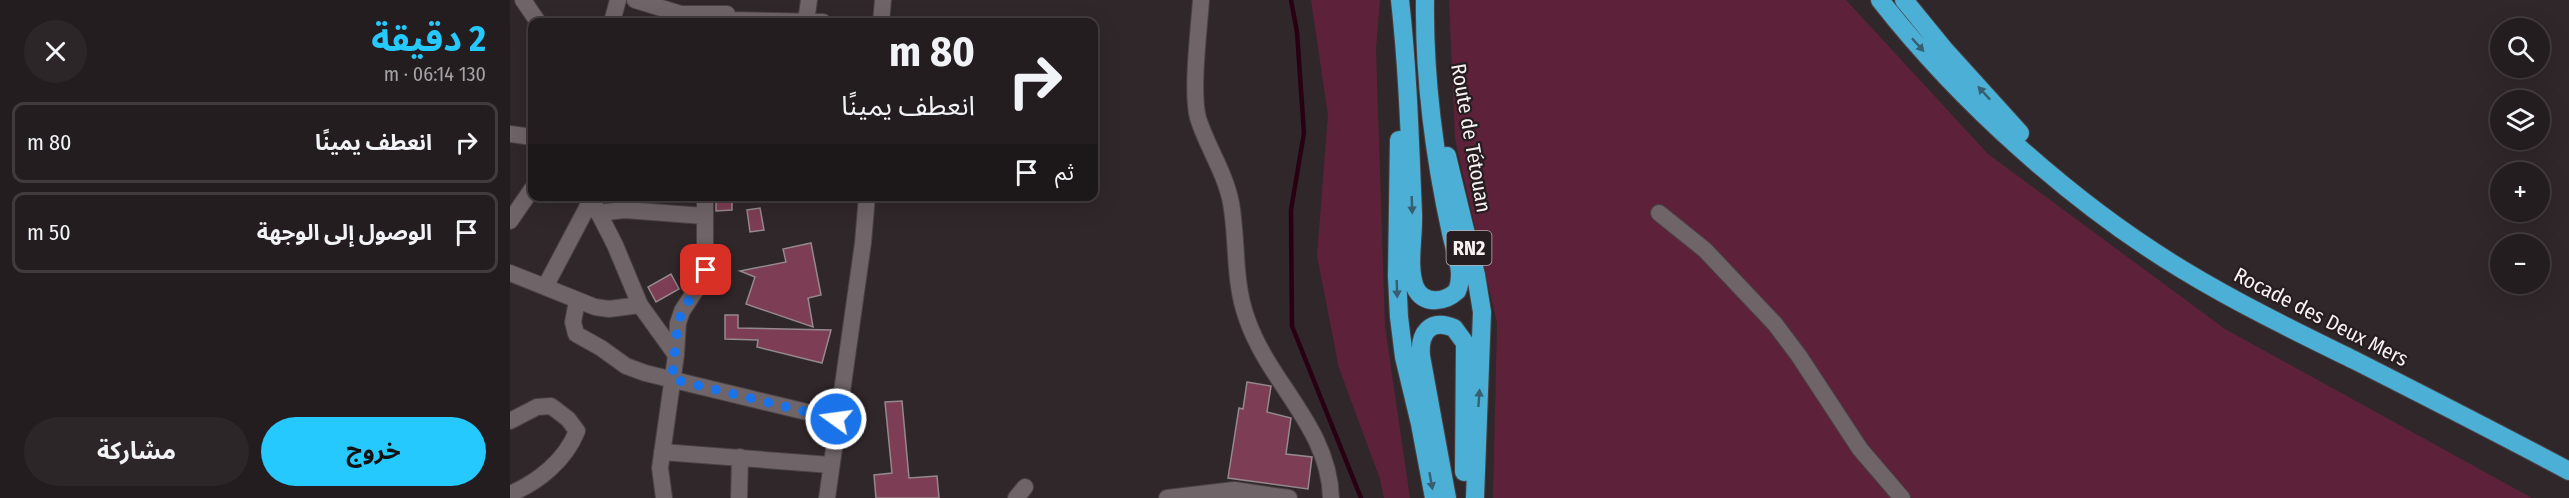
<!DOCTYPE html>
<html lang="ar">
<head>
<meta charset="utf-8">
<style>
	body { margin:0; font-family:"Fira Sans Condensed","Noto Sans Arabic",sans-serif; background:#2c2629; color:#f1f3f6; direction:rtl; height:100vh; display:flex; flex-direction:column; font-size:22px; white-space:nowrap }
	* { box-sizing:border-box; margin:0 }
	p { font-size:20px; color:#a3a2a5 }
	.icon { flex:none; width:33px; height:33px; fill:none; stroke:currentColor; stroke-width:2; stroke-linecap:round; stroke-linejoin:round }
	.map { position:relative; flex:1; overflow:hidden; direction:ltr }
	.details { display:flex; flex-direction:column; background:#241d20; width:510px }
	.details>* { flex:none }
	.top-card { position:absolute; left:18px; top:18px; width:570px; height:183px; border-radius:12px; box-shadow:0 6px 24px #0002,0 0 0 2px #413b3e; direction:rtl; background:#241d20; color:#f1f3f6; overflow:hidden }
	.fabs { position:absolute; left:1980px; top:18px; display:grid; gap:12px }
	.fabs a { display:grid; place-items:center; width:60px; height:60px; border-radius:50%; background:#241d20; box-shadow:0 6px 24px #0002,0 0 0 2px #413b3e; font-size:30px }
	.pin { position:absolute; display:grid; place-items:center; width:51px; height:51px; color:#fff; margin:-26px; border-radius:12px; box-shadow:0 3px 9px #0006 }
	.me { position:absolute; width:66px; margin:-33px; rotate:284deg; stroke-linejoin:round; filter:drop-shadow(0 0 4px #0008) }
	.turn { display:flex; align-items:center; gap:21px; height:126px; padding:0 24px; font-size:27px }
	.turn .icon { width:78px; height:78px; stroke-width:2.5 }
	.turn b { display:block; font-size:42px; line-height:51px }
	.then { display:flex; align-items:center; height:57px; padding:0 24px; background:#0003; gap:12px; font-size:22px }
	.round { display:grid; place-items:center; flex:none; width:63px; height:63px; border-radius:32px; background:#2c2629 }
	.headline { display:flex; align-items:center; justify-content:space-between; height:102px; padding:0 24px }
	h1 { font-size:36px; font-weight:700; line-height:45px; color:#25c9fe }
	.button { display:flex; gap:12px; margin-top:auto; padding:12px 24px }
	.button a { flex:1; height:69px; border-radius:36px; background:#25c9fe; color:#111; font-size:24px; font-weight:700; line-height:69px; text-align:center }
	.button a+a { background:#2c2629; color:#f1f3f6 }
	ul { padding:0; list-style:none }
	li { display:flex; align-items:center; gap:18px; height:81px; margin:0 12px 9px; padding:0 12px; border:3px solid #413b3e; border-radius:12px }
	li div { flex:1 }
	li b { display:block; font-size:22px }
	li em { font-style:normal }
	main { display:flex; flex:1; min-height:0 }
	.map>svg:first-child { display:block }
	.green { fill:#5d2239 }
	.lines { fill:none; stroke-linecap:round; stroke-linejoin:round }
	.stream { stroke:#290011; stroke-width:4.5 }
	.building { fill:#7d3d54; stroke:#94898c; stroke-width:1.5 }
	.minor-casing { stroke:#494244; stroke-width:18 }
	.highway-casing { stroke:#494244; stroke-width:20 }
	.minor { stroke:#6f6467; stroke-width:16 }
	.highway { stroke:#4cafd5; stroke-width:18 }
	.oneway { fill:#375f71 }
	.route { stroke:#1a73e8; stroke-width:10; stroke-dasharray:0 18 }
	.labels { text-anchor:middle; stroke-width:4.5; stroke-linejoin:round; paint-order:stroke }
	.shield { fill:#261d20; stroke:#b9b2b4; stroke-width:1.5 }
	.shield-label { font-size:20px; font-weight:bold; fill:#f8f2f3 }
	.street-label { font-size:21px; fill:#f8f2f3; stroke:#261d20 }
</style>
</head>
<body>
<main>
<div class="map">
<svg width="2059" height="498" viewBox="0 0 2059 498">
	<rect width="100%" height="100%" fill="#30272a"/>
	<path class="green" d="M801 0H870L866 49 875 326 900 498H874L870 479 829 368 807 256 818 115Z
		M939 0H1336L1478 154 1715 329 2022 498H983L987 323 945 139Z"/>
	<g class="lines">
		<path class="stream" d="M781 0 787 32 794 133 781 210 782 326 851 498"/>
	</g>
	<path class="building" d="M206 196H222V210L206 211Z
		M250 208 254 230 240 232 237 210Z
		M301 243 311 295 298 298 303 327 236 304 245 277 230 271 276 262 273 249Z
		M161 274 169 289 146 302 138 287Z
		M215 315H228V328L321 330 312 363 247 347 248 340 215 339Z
		M737 382 761 386 757 412 781 418 776 454 802 457 798 489 718 478 729 408 733 409Z
		M392 401 399 478 427 476 429 498H366L364 475 382 473 375 402Z"/>
	<g class="lines">
		<defs>
			<path id="minor" d="M13 0 28 22
				M125 0 171 14H217
				M691 0C689 30 681 91 688 118 697 147 715 172 721 203 728 242 723 281 737 319 759 383 819 427 821 498
				M218 20 313 22
				M102 22 108 0
				M296 22 299 0
				M371 22 373 0
				M0 134 22 137
				M80 196 105 245 130 305 166 355 150 468 154 498
				M88 213 115 210 194 216
				M1149 213 1195 250 1265 324 1289 356 1350 449 1392 498
				M0 221 22 189
				M0 273 85 307 99 309 130 305
				M35 287 80 202 81 196
				M67 301 63 322 66 334 91 348 116 366 135 373 326 419
				M166 355 168 323 172 311 195 276V196
				M0 421 27 407 41 406 58 419 67 431C55 461 28 482 0 494
				M152 452 321 465
				M229 498 230 457
				M317 498 353 243 357 196
				M506 498 515 487
				M657 498 724 490 779 498"/>
			<path id="highway" d="M890 0C898 71 900 143 903 214 904 237 897 266 905 287 913 305 934 303 947 291 955 272 945 253 941 233 924 155 914 80 915 0
				M1370 0C1450 102 1562 203 1673 270 1729 304 1787 332 1846 361 1917 397 1988 433 2059 471
				M1394 0 1434 49 1510 133
				M889 140 887 276 889 317 894 357 910 424 924 498
				M937 156 966 275 972 312 965 498
				M937 498 911 356C909 333 920 318 944 328L955 343 954 472"/>
		</defs>
		<use href="#minor" class="minor-casing"/>
		<use href="#highway" class="highway-casing"/>
		<use href="#minor" class="minor"/>
		<use href="#highway" class="highway"/>
	</g>
	<defs><path id="oneway-solid" d="M-6-.8H1V-3.2L6.5 0L1 3.2V.8H-6Z" transform="scale(1.5)"/></defs>
	<g class="oneway">
		<use href="#oneway-solid" transform="translate(1408 45) rotate(48)"/>
		<use href="#oneway-solid" transform="translate(1474 93) rotate(-133)"/>
		<use href="#oneway-solid" transform="translate(902 205) rotate(88)"/>
		<use href="#oneway-solid" transform="translate(887 289) rotate(88)"/>
		<use href="#oneway-solid" transform="translate(969 398) rotate(-86)"/>
		<use href="#oneway-solid" transform="translate(921 481) rotate(80)"/>
	</g>
	<g class="lines">
		<path class="route" d="M196 270 195 276 172 311 168 323 162 379 326 419"/>
	</g>
	<g class="labels">
		<rect class="shield" x="936.5" y="231" width="45" height="34" rx="4.5"/>
		<g class="shield-label">
			<text x="959" y="255">RN2</text>
		</g>
		<g class="street-label">
			<text transform="translate(961 138) rotate(80)" y="7">Route de Tétouan</text>
			<text transform="translate(1811 317) rotate(27)" y="7">Rocade des Deux Mers</text>
		</g>
	</g>
</svg>
<div class="fabs">
<a><svg class="icon" aria-label="search" viewBox="0 0 24 24"><circle cx="10" cy="10" r="6"/><path d="M15 15l6 6"/></svg></a>
<a><svg class="icon" aria-label="layers" viewBox="0 0 24 24"><path d="M12 4l9 5-9 5-9-5zM3 14l9 5 9-5"/></svg></a>
<a>+</a>
<a>−</a>
</div>
<div class="pin" style="left:196px;top:270px;background:#d93025"><svg class="icon" aria-label="arrive" viewBox="0 0 24 24"><path d="M6 21V4h12l-3 4 3 4H6"/></svg></div>
<svg class="me" style="left:326px;top:419px" viewBox="-20 -20 40 40"><circle r="17" fill="#1a73e8" stroke="#fff" stroke-width="3"/><path d="M0-11L8 9 0 5-8 9z" fill="#fff"/></svg>
<div class="top-card">
<div class="turn"><svg class="icon" aria-label="right" viewBox="0 0 24 24"><path d="M7 20v-9h11M14 6l5 5-5 5"/></svg><div><b>80 m</b>انعطف يمينًا</div></div>
<div class="then">ثم<svg class="icon" aria-label="arrive" viewBox="0 0 24 24"><path d="M6 21V4h12l-3 4 3 4H6"/></svg></div>
</div>
</div>
<section class="details">
<div class="headline"><div><h1>2 دقيقة</h1><p>130 m · 06:14</p></div><a class="round"><svg class="icon" aria-label="close" viewBox="0 0 24 24"><path d="M6 6l12 12M18 6L6 18"/></svg></a></div>
<ul>
<li><svg class="icon" aria-label="right" viewBox="0 0 24 24"><path d="M7 20v-9h11M14 6l5 5-5 5"/></svg><div><b>انعطف يمينًا</b></div><em>80 m</em></li>
<li><svg class="icon" aria-label="arrive" viewBox="0 0 24 24"><path d="M6 21V4h12l-3 4 3 4H6"/></svg><div><b>الوصول إلى الوجهة</b></div><em>50 m</em></li>
</ul>
<div class="button"><a>خروج</a><a>مشاركة</a></div>
</section>
</main>
</body>
</html>
